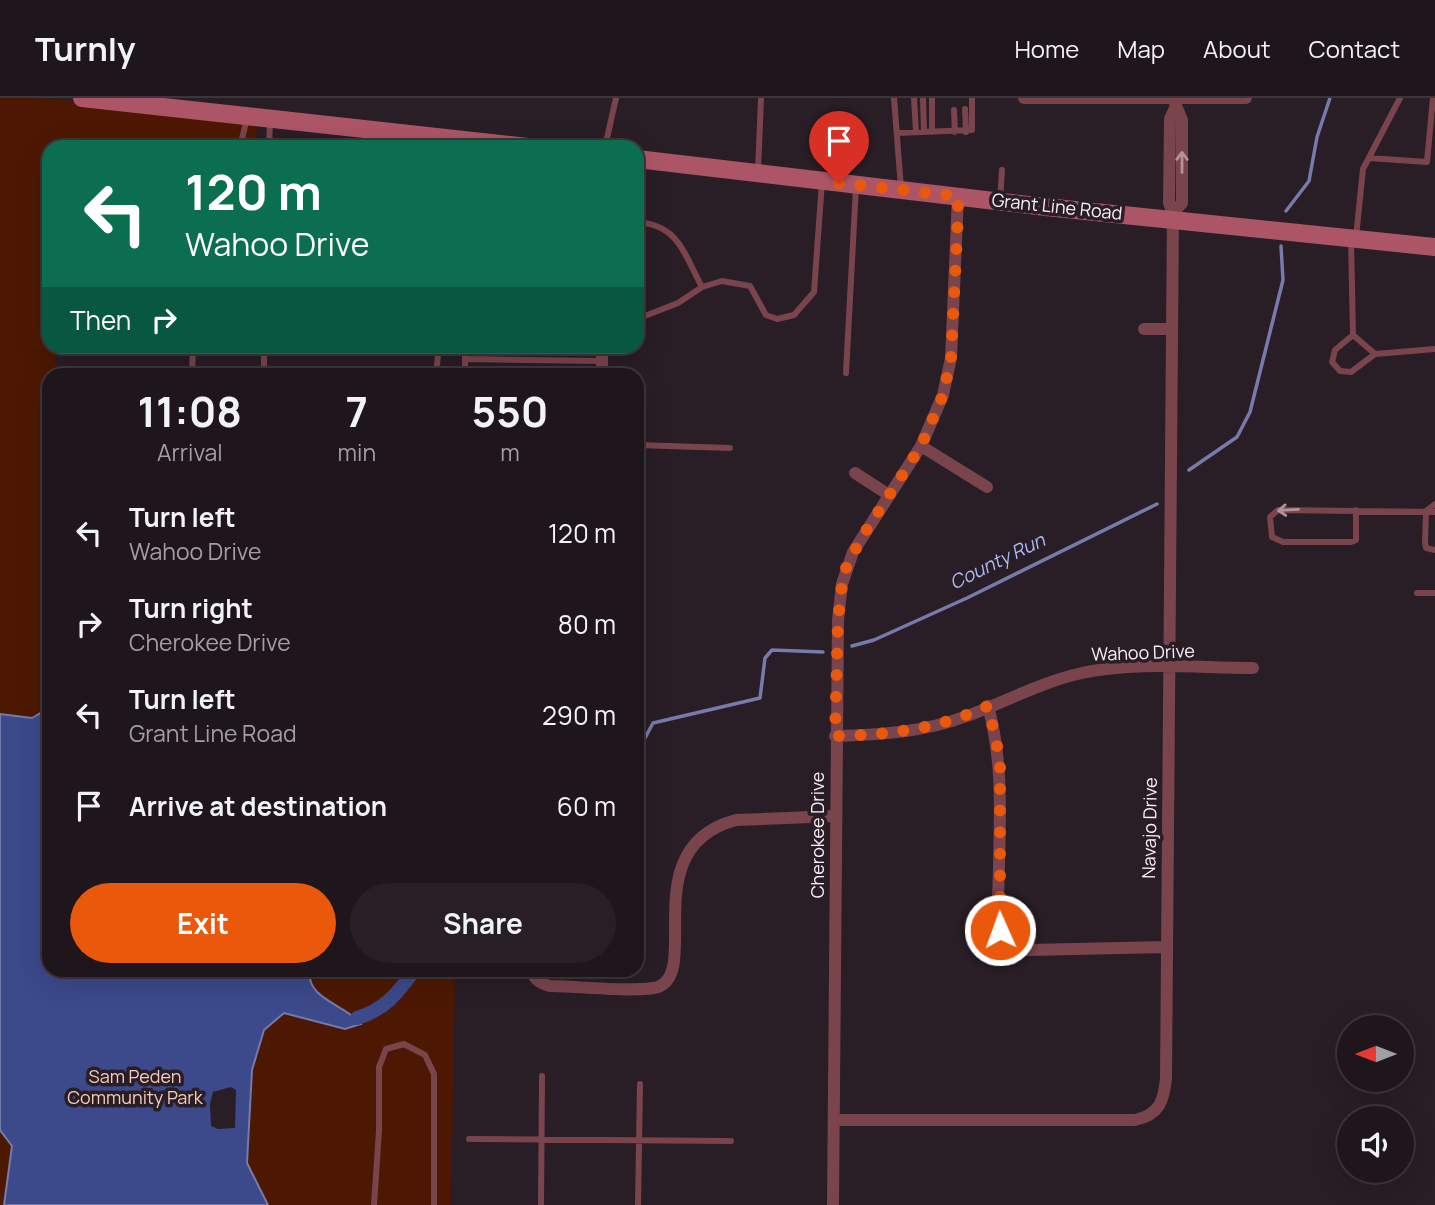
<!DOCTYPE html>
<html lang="en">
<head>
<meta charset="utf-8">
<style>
	body { margin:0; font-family:Manrope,sans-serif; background:#271f25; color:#f1f3f6; height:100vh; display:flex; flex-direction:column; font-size:26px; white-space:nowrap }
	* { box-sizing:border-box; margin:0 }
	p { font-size:23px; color:#a19fa3 }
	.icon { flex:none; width:38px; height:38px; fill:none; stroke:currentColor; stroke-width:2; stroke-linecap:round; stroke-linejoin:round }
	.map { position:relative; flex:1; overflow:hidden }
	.side { position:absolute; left:42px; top:270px; width:602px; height:609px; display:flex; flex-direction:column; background:#1f161c; border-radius:21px; box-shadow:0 7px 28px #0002,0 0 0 2px #3c353b }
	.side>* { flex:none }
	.top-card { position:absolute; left:42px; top:42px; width:602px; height:214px; border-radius:21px; box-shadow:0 7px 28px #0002,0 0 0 2px #3c353b; background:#0b6e4f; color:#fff; overflow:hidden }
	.needle { width:46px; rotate:270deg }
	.buttons { position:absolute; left:1337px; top:917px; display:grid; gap:14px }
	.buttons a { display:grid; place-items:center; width:77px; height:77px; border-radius:50%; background:#1f161c; box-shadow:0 7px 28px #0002,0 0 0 2px #3c353b; font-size:35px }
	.pin { position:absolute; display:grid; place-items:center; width:60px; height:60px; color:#fff; margin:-72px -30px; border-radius:50% 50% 50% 0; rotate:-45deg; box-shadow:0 0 7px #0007 }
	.pin .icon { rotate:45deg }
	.me { position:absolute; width:77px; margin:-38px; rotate:358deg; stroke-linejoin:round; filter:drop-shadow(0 0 5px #0008) }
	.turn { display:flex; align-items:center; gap:24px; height:147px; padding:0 28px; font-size:32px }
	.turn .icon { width:91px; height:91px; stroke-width:2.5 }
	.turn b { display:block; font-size:49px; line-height:60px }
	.then { display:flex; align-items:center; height:66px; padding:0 28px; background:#0003; gap:14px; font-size:26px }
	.eta { display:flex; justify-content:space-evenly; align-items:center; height:119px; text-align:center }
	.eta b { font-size:42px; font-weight:700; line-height:49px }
	.primary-button { display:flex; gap:14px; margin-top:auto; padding:14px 28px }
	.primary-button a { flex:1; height:80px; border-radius:42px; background:#ea580c; color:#fff; font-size:28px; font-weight:700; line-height:80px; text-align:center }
	.primary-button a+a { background:#271f25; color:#f1f3f6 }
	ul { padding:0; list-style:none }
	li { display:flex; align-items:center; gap:21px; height:91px; padding:0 28px }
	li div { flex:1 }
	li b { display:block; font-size:26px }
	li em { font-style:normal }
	header { display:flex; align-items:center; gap:42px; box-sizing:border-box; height:98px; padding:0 35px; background:#1f161c; border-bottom:2px solid #3c353b }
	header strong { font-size:33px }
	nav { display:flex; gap:38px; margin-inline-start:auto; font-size:24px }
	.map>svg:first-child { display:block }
	.green { fill:#4d1801 }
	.water { fill:#3c498a; stroke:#757bab; stroke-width:2 }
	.pier { fill:#291d26 }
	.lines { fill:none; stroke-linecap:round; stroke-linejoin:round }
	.stream { stroke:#757bab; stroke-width:3.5 }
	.canal { stroke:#3c498a; stroke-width:14 }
	.lane { stroke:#7a444d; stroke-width:6 }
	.street { stroke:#7a444d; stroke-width:12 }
	.secondary { stroke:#ac5566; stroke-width:18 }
	.oneway { stroke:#b3929a }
	.route { stroke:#ea580c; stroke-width:12; stroke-dasharray:0 21.6 }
	.labels { text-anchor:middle; stroke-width:7; stroke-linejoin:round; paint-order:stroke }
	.street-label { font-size:18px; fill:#f9f1f7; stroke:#291d26 }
	.park-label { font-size:18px; fill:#f8ccbb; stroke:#291d26 }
	.water-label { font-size:19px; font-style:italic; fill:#adbcf6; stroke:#291d26 }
</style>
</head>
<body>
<header>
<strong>Turnly</strong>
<nav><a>Home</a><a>Map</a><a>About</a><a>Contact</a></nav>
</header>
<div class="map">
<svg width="1435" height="1107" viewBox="0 0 1435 1107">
	<rect width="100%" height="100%" fill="#291d26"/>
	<path class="green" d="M0 0H39L257 19 256 49H49V248L56 249 55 276H49V872H455L451 1107H0Z"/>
	<path class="water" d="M49 610V872H310C305 901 347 907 361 926L345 931 284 915 264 932 252 972 247 1065 268 1107H4L12 1048 0 1032V616L32 620Z"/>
	<path class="pier" d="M231 989 236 992 235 1030 218 1031 211 1028 210 1006 213 994Z"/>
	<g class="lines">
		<path class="stream" d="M1286 113 1309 83 1317 39 1330 0
			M1189 372 1237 339 1250 314 1283 182 1281 148
			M852 548 874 542 967 500 1157 406
			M637 640H645L653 625 760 600 765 560 772 552 823 554"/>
		<path class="canal" d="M357 920C384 912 397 896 413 874"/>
		<path class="lane" d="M894 0 901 90
			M914 0 916 34
			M923 0 924 34
			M932 0V34
			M965 11 966 34
			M954 12 955 34
			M897 35 972 32V0
			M240 49 247 20
			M269 49 270 23
			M605 49 616 0
			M1369 60 1427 64 1433 0
			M758 73 761 0
			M1000 102 1002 72
			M637 124C679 127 684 156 702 189
			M1356 139 1363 71 1400 0
			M1351 142 1353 237 1375 256 1435 251
			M637 221 678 205 702 189 722 183 750 188 766 217 777 221 794 217 814 194 822 84
			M1353 237 1335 252 1332 264 1340 273 1351 274 1375 256
			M465 261 602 263
			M846 275 856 89
			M192 276 193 248
			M264 276V248
			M436 276 439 248
			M465 276V248
			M637 347 730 350
			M1435 406 1426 413 1425 445 1426 450 1435 452
			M1356 412V442L1351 444H1283L1272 439 1270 419 1278 412 1435 414
			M1417 495H1435
			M469 1041 731 1043
			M374 1107 379 1033V969L386 951 404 946 425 957 434 976V1107
			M541 1107 542 978
			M638 1107 640 986"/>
		<path class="street" d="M1024 0H1246
			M1173 115 1182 105V22L1175 5
			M1144 231H1172
			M602 276V248
			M921 348 987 389
			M855 375 889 397
			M988 608C1003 663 1000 712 999 768 999 788 996 812 1000 832 1004 846 1017 850 1029 852L1166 849
			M835 638C880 637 924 634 967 618 1005 604 1041 584 1082 575 1137 563 1197 570 1253 570
			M531 872C535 882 539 885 550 888 573 888 640 895 658 889 702 873 634 749 736 722L836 718
			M835 1022H1135C1159 1017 1164 1003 1166 980L1173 115 1169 105 1170 21 1175 10
			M833 1107 838 522 842 486 853 454 921 348 943 297 951 260 958 98"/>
		<path class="secondary" d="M82 0 528 49
			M637 61 1046 109 1435 149"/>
	</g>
	<defs><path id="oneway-shaft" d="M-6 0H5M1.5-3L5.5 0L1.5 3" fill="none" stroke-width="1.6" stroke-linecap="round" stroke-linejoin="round" transform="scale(1.75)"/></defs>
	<g class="oneway">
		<use href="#oneway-shaft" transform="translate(1182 64) rotate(-90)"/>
		<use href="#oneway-shaft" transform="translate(1288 412) rotate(177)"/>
	</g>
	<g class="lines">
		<path class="route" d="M839 85 958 98V117L951 260 943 297 921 348 862 439 846 470 842 486 838 522 835 638C889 637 938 631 988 608L1000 661V832"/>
	</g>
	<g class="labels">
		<g class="street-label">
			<text transform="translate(1057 109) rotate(6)" y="6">Grant Line Road</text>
			<text transform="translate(1143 555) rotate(-2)" y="6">Wahoo Drive</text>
			<text transform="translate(1150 730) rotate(-89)" y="6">Navajo Drive</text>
			<text transform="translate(818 737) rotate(-90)" y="6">Cherokee Drive</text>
		</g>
		<g class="park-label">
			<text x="135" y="985">Sam Peden<tspan x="135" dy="21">Community Park</tspan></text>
		</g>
		<g class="water-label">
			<text transform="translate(997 463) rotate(-26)" y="7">County Run</text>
		</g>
	</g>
</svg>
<div class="buttons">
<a><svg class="needle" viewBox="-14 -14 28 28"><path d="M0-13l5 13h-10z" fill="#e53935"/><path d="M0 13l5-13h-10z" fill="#a19fa3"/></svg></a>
<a><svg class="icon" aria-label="sound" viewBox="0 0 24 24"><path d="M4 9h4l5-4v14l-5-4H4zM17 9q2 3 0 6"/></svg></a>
</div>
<div class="pin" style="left:839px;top:85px;background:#d93025"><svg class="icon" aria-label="arrive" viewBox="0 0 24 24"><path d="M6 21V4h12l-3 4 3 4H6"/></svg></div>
<svg class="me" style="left:1000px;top:832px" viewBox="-20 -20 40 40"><circle r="17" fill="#ea580c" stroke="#fff" stroke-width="3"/><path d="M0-11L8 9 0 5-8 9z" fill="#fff"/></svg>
<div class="top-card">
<div class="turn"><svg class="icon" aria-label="left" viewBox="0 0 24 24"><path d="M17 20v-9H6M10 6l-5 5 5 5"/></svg><div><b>120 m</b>Wahoo Drive</div></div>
<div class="then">Then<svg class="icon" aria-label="right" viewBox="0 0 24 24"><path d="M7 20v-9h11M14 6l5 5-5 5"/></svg></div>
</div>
<section class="side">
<div class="eta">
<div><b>11:08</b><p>Arrival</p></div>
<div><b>7</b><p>min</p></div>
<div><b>550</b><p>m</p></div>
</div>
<ul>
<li><svg class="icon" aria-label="left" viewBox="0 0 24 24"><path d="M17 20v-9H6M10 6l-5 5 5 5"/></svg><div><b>Turn left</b><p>Wahoo Drive</p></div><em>120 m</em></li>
<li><svg class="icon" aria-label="right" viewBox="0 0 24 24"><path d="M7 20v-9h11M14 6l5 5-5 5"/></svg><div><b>Turn right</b><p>Cherokee Drive</p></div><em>80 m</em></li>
<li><svg class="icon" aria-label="left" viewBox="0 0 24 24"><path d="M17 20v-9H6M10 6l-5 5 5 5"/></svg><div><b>Turn left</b><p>Grant Line Road</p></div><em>290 m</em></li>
<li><svg class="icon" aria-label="arrive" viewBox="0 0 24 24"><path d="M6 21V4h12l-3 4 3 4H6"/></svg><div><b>Arrive at destination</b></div><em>60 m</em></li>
</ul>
<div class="primary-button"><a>Exit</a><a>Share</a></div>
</section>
</div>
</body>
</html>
